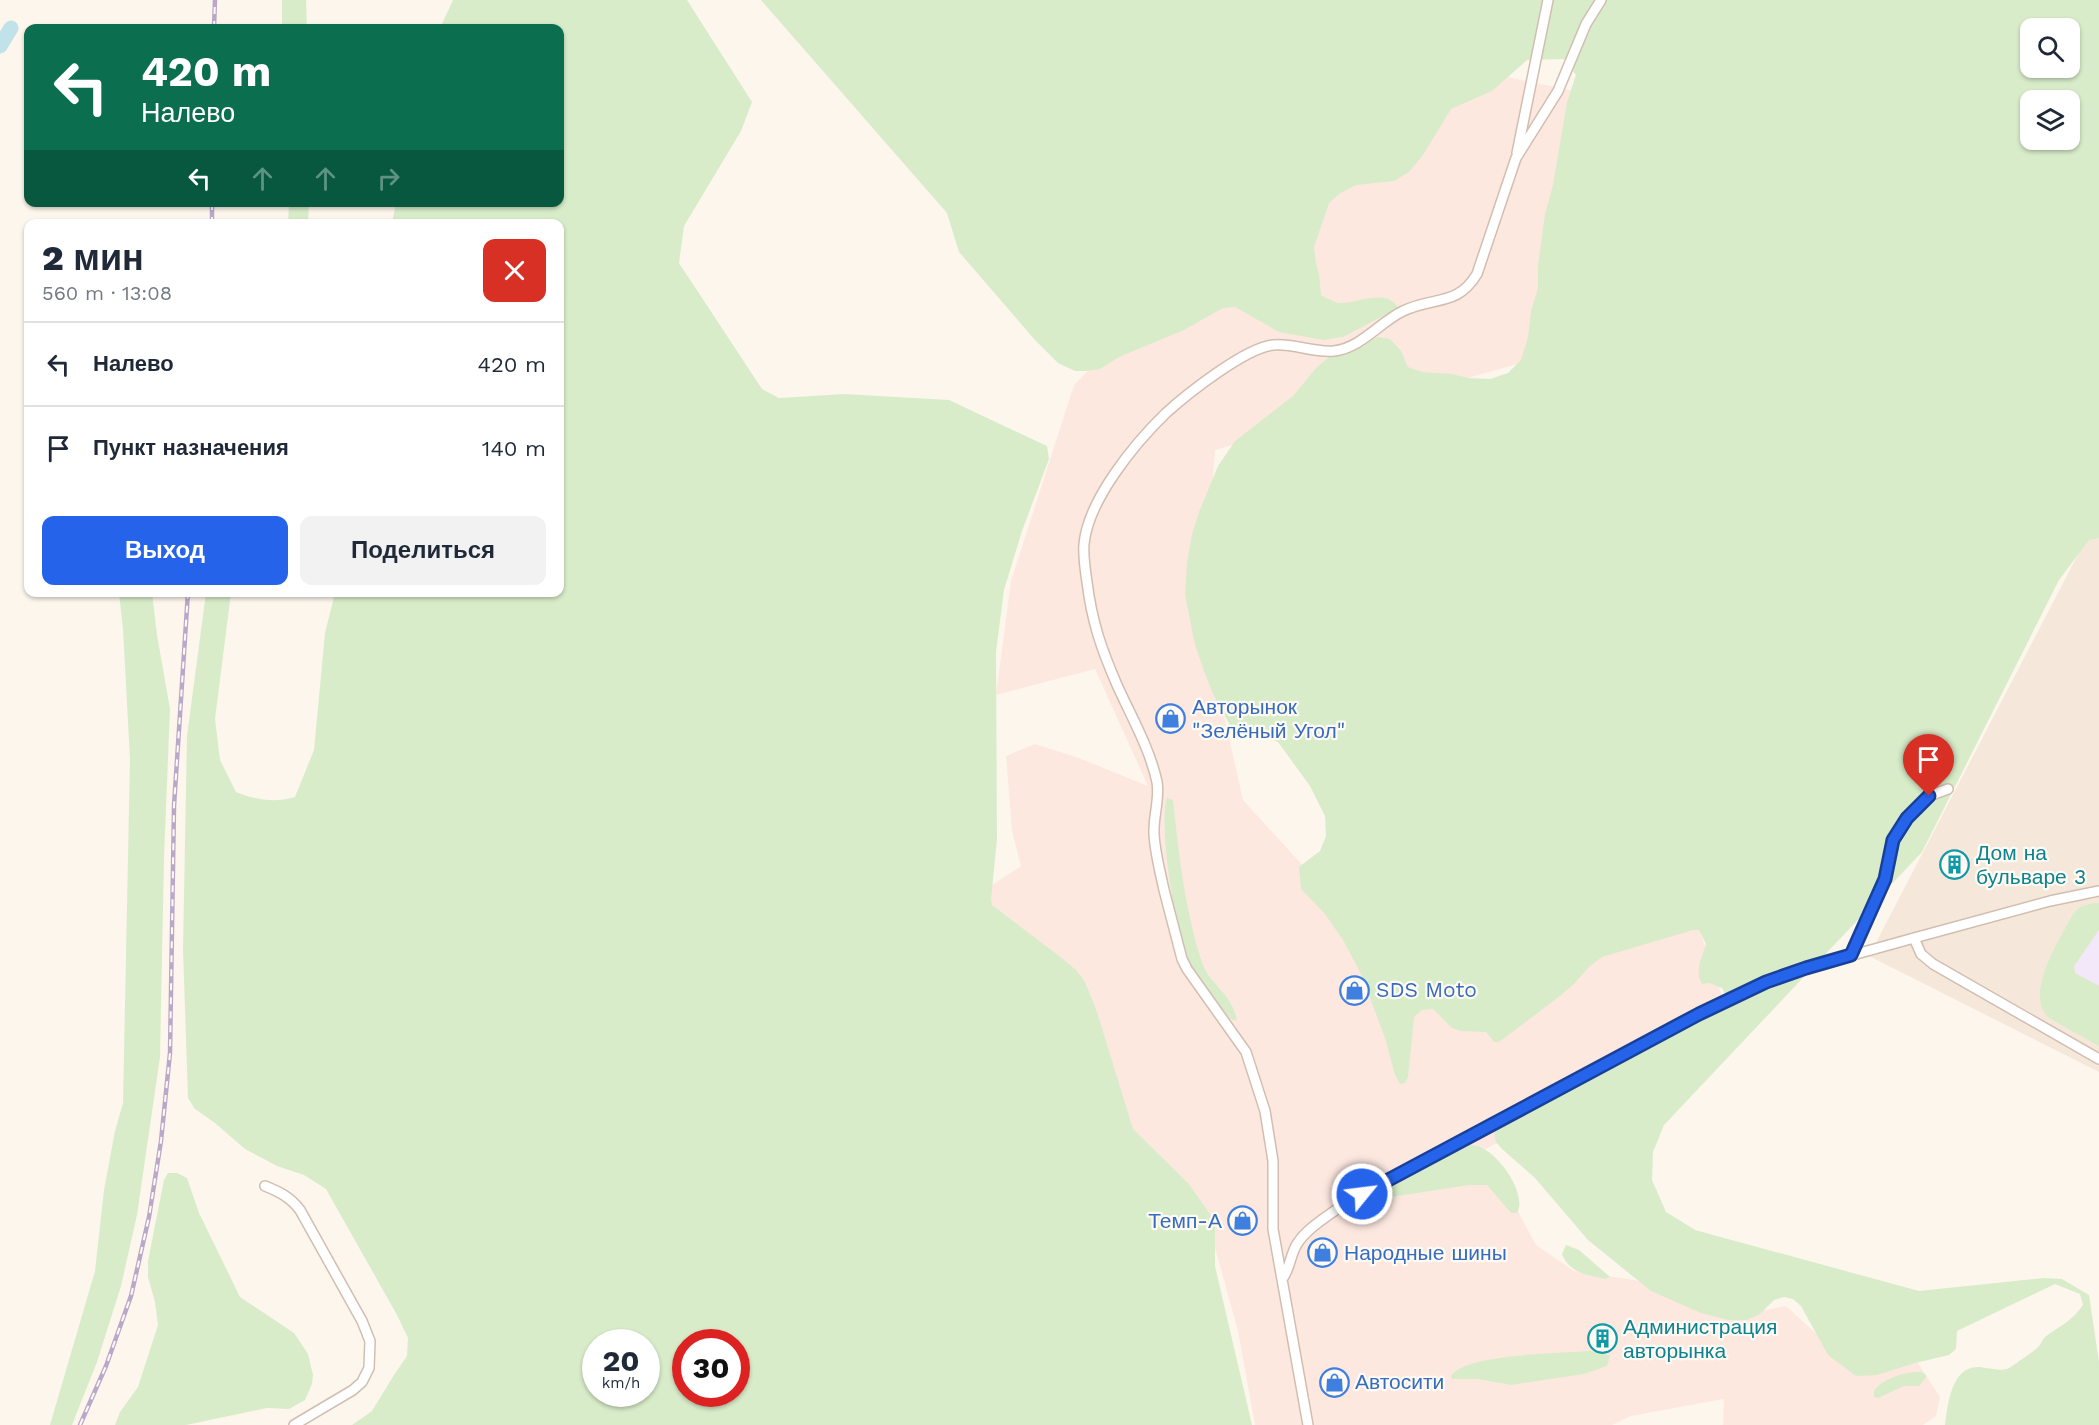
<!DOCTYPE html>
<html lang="ru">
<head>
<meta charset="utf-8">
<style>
	body { margin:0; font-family:"Work Sans",sans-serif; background:#f2f2f3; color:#1f2937; height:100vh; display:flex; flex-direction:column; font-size:22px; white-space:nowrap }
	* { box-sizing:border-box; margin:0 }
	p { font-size:20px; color:#747a83 }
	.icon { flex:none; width:33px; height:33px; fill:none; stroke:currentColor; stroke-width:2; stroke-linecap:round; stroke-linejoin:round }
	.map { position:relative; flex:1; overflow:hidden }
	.details { position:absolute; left:24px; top:219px; width:540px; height:378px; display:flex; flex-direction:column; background:#fff; border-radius:12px; box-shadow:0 2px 4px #0004 }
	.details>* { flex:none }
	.banner { position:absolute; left:24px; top:24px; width:540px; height:183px; border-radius:12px; box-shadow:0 2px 4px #0004; background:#0b6e4f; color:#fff; overflow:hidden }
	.buttons { position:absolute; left:2020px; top:18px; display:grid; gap:12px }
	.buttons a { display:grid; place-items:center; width:60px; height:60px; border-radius:12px; background:#fff; box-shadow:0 2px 4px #0004; font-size:30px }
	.speed { position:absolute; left:582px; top:1329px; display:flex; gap:12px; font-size:30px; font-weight:700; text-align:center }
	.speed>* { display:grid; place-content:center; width:78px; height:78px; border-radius:50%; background:#fff; box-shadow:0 2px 4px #0004; line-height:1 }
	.speed small { font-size:15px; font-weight:400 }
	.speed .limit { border:9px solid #d22; background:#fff; color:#111 }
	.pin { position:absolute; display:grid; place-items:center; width:51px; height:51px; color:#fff; margin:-62px -26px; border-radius:50% 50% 50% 0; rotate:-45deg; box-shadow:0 0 6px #0007 }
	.pin .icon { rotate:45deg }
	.me { position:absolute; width:66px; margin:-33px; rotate:61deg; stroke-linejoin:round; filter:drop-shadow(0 0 4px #0008) }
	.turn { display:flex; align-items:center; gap:21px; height:126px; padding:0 18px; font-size:27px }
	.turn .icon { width:78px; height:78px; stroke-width:2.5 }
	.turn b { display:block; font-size:42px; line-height:51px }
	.lanes { display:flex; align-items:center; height:57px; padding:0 18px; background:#0003; justify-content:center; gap:30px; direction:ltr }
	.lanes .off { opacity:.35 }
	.round { display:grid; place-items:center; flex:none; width:63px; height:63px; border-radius:12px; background:#f2f2f3 }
	.overview { display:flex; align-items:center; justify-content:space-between; height:102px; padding:0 18px }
	h1 { font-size:36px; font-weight:800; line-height:45px }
	.button { display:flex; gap:12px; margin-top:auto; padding:12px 18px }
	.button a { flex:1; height:69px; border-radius:12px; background:#2563eb; color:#fff; font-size:24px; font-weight:800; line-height:69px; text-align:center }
	.button a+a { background:#f2f2f3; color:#1f2937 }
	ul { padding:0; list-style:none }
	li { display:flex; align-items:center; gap:18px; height:84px; padding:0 18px; border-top:2px solid #e0e1e3 }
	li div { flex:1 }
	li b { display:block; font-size:22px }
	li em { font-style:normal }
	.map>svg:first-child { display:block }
	.residential { fill:#f5e8da }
	.commercial { fill:#fde8e0 }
	.education { fill:#f3e8fa }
	.green { fill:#d8ecc9; fill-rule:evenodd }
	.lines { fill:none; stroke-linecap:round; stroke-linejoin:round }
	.river { stroke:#bfe3e8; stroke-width:15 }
	.street-casing { stroke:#d1beb0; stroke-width:12 }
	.street { stroke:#fff; stroke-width:9 }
	.rail-casing { stroke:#b9a8c9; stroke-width:4.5 }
	.rail { stroke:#fffaf3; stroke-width:2; stroke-dasharray:7; stroke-linecap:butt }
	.route-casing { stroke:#184099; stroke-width:15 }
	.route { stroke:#2563eb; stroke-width:10 }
	.labels { text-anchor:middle; stroke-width:4.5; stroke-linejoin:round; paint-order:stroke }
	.shop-label { font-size:21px; fill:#366cbe; stroke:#fffaf3; text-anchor:start }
	.culture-label { font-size:21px; fill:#0d838f; stroke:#fffaf3; text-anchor:start }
</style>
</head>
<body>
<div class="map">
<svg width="2099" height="1425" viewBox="0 0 2099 1425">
	<rect width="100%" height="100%" fill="#fdf6ec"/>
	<path class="residential" d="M2099 514V1072L1869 956Z"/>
	<path class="commercial" d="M1435 62 1613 99 1545 356 1215 450 1202 618 1243 800 1307 870 1692 907 1734 1032 1485 1149 1536 1245 1574 1271 1647 1282 1744 1314 1786 1306 1833 1349 1916 1360 1940 1397 1936 1416 1923 1425H1723L1724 1399 1631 1416 1612 1425H1255L1238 1331 1211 1233 1125 1128 977 895 1021 866 1012 831 1006 756 1035 744 1079 758 1148 786 1095 669 996 695 1011 581 1074 385 1129 329Z"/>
	<path class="education" d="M2099 930V986L2075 973 2074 966Z"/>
	<path class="green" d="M282 0H306L307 28H282Z
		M453 0H687L752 102 741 131 684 226 679 263 762 389 779 398 844 394 949 400 1047 446 1049 459 1022 531 1004 590 996 652 997 839 991 899 992 905 1063 959 1076 970 1085 982 1097 1012 1133 1129 1188 1183 1215 1221V1266L1252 1425H352L372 1411 394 1375 407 1356 408 1338 397 1315 326 1189 304 1175 277 1166 245 1149 215 1123 195 1109 188 1098 183 949 187 736 206 593H231L215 719 220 760 236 792C256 800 274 803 295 797L314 750 325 633 335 593 560 592V224L392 223 396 203 560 202V28H440ZM596 1342H646V1394H596ZM686 1342H736V1394H686Z
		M761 0H2099V538L2089 540 2059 580 1922 852 1664 1125 1653 1152 1652 1180 1666 1212 1695 1230 1919 1291 2044 1278 2062 1279 2089 1295 2099 1362V1425H1945C1948 1404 1951 1366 1979 1367 1988 1368 1998 1371 2007 1369 2010 1368 2034 1351 2037 1348 2041 1345 2042 1340 2045 1337 2060 1326 2072 1321 2083 1305L2080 1294 2055 1284 1957 1331 1956 1349 1949 1355 1915 1363 1877 1375 1856 1376 1828 1355 1801 1306 1793 1299 1784 1297 1774 1300 1760 1314 1747 1320H1728L1701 1313 1651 1291 1588 1240 1535 1178 1502 1149 1496 1142 1494 1133 1498 1129 1699 1021C1714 1014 1734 1007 1722 988L1709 983 1702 984C1694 971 1702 957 1706 944L1699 930H1693L1602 957 1589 967 1574 984 1560 996 1499 1042H1494L1486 1032 1461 1031 1452 1028 1433 1009 1422 1010 1414 1017 1408 1077 1405 1083 1400 1084 1395 1075 1385 1038 1361 974 1343 940 1325 914 1301 889 1299 867 1320 851 1326 836 1325 816 1310 786 1278 742 1256 734 1233 731 1214 696 1205 674 1195 645 1185 595 1187 563 1192 534 1199 512 1218 466 1235 441 1293 396 1316 368 1329 357 1350 350 1378 337 1390 339 1401 351 1408 367 1422 372 1452 374 1468 378 1490 379 1508 373 1521 360 1528 337 1531 311 1538 288V265L1545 214 1553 185 1567 102 1576 75 1564 59 1527 60 1492 91 1451 109 1423 155 1409 172 1394 181 1356 185 1339 194 1329 203 1314 247 1316 263 1319 274 1321 295C1327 298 1333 302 1339 303 1356 304 1388 287 1398 308L1343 337 1323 340 1279 332 1235 307 1223 308 1184 330 1119 357 1100 369 1086 371H1075L1058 363 1035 340 959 252 947 213ZM2031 28H2070V68H2031ZM2031 100H2070V140H2031Z
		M289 203H309L308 223H288Z
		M119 593H152L157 635 170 709 164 857 160 1057 137 1215 121 1286 97 1362 72 1425H50L95 1271 104 1190 115 1131 123 1103 130 759 123 629Z
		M1167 798 1173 800C1179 855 1185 912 1203 965 1210 984 1232 994 1237 1020H1232L1229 1017C1217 1002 1195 977 1188 961 1176 938 1158 822 1167 798Z
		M2093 903H2099V930L2074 966 2075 973 2099 986V1046L2049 1018C2023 994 2060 939 2073 914L2080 907Z
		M1470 1145C1493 1143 1529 1193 1517 1213H1511L1487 1185H1469L1372 1200 1366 1198 1368 1195Z
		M168 1173H177L187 1178 199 1213 240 1297 294 1333 308 1354 313 1375 312 1384 305 1400 289 1409 267 1408 186 1425H115L120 1412 138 1387 158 1325 155 1302 148 1277V1261L164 1180Z
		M1566 1245 1579 1250 1610 1277 1606 1279C1588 1275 1569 1273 1562 1254Z
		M1589 1351 1599 1352 1610 1356 1607 1366 1584 1374 1511 1385 1478 1379H1452L1451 1376C1463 1354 1563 1353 1589 1351Z
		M1922 1372 1927 1376 1919 1386H1904L1878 1398 1874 1397V1391C1882 1378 1907 1371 1922 1372Z"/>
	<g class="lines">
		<path class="river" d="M0 46 11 28"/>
		<defs>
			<path id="street" d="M1517 153 1548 0
				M1914 938 1921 954 1933 964 2099 1059
				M1851 955 1885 879 1893 840 1907 818 1929 796 1948 789
				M265 1186C280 1192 290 1197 300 1210L362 1321 370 1341 369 1368 362 1382 353 1390 294 1425
				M1282 1279C1290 1270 1290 1255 1297 1244 1307 1228 1327 1217 1341 1206L1699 1014 1766 982 1806 968 1914 938 2050 901 2099 891
				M1308 1425 1273 1229V1161L1265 1111 1246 1052 1187 969 1182 959C1176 936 1170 913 1164 890 1160 871 1155 853 1154 834 1153 817 1160 799 1157 782 1150 749 1131 716 1117 685 1101 648 1092 622 1087 582 1085 569 1083 556 1084 544 1088 500 1135 443 1166 413 1187 394 1245 348 1273 345 1293 343 1314 353 1334 351 1361 348 1380 322 1403 311 1434 296 1457 307 1477 274L1516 158 1558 91 1586 24 1601 0"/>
		</defs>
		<use href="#street" class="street-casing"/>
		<use href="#street" class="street"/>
		<defs>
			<path id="rail" d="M214 28 215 0
				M212 224V202
				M80 1425 106 1366 131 1296 149 1217 161 1141 170 1053 174 806 188 592"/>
		</defs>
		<use href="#rail" class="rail-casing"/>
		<use href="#rail" class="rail"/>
	</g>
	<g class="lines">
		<defs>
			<path id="route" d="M1362 1194 1699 1014 1766 982 1806 968 1851 955 1885 879 1893 840 1907 818 1929 796"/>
		</defs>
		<use href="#route" class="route-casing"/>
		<use href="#route" class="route"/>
	</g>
	<defs>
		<symbol id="shop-ring" viewBox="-11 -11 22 22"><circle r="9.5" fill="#fffaf3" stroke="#3f7fe0" stroke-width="1.5"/><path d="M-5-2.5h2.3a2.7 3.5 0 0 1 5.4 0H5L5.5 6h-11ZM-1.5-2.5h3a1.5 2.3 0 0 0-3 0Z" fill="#3f7fe0"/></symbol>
		<symbol id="building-ring" viewBox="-11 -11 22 22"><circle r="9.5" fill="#fffaf3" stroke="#0f9aa8" stroke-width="1.5"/><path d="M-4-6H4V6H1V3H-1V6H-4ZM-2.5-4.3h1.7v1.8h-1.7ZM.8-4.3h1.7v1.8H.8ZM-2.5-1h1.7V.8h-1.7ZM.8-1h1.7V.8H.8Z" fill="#0f9aa8"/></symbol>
	</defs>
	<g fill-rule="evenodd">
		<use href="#shop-ring" x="1154" y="702" width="33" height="33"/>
		<use href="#building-ring" x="1938" y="848" width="33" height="33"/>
		<use href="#shop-ring" x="1338" y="974" width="33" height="33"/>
		<use href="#shop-ring" x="1226" y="1204" width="33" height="33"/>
		<use href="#shop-ring" x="1306" y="1236" width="33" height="33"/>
		<use href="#building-ring" x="1586" y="1322" width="33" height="33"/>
		<use href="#shop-ring" x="1318" y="1366" width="33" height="33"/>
	</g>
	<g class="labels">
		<g class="shop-label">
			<text x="1192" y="714">Авторынок<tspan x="1192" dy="24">"Зелёный Угол"</tspan></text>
			<text x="1376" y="997">SDS Moto</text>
			<text x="1222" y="1228" text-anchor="end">Темп-А</text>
			<text x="1344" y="1260">Народные шины</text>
			<text x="1355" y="1389">Автосити</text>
		</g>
		<g class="culture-label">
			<text x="1976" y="860">Дом на<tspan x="1976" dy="24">бульваре 3</tspan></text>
			<text x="1623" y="1334">Администрация<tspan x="1623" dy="24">авторынка</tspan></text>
		</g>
	</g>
</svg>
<div class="buttons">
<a><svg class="icon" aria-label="search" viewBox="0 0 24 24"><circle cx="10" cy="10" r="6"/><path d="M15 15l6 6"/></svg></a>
<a><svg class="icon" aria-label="layers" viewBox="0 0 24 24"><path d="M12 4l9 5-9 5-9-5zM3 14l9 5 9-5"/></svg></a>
</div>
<div class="speed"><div>20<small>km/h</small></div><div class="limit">30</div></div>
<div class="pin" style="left:1929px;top:796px;background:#d93025"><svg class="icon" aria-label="arrive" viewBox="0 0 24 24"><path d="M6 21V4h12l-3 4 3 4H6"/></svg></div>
<svg class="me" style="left:1362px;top:1194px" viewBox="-20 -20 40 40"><circle r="17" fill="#2563eb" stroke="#fff" stroke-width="3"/><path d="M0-11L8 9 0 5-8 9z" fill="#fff"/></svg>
<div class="banner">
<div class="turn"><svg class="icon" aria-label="left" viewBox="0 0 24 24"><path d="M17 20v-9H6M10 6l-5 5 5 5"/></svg><div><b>420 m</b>Налево</div></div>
<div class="lanes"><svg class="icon" aria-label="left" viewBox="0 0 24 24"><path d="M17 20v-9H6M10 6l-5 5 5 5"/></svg><svg class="icon off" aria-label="ahead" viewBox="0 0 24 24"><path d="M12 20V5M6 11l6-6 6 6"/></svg><svg class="icon off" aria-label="ahead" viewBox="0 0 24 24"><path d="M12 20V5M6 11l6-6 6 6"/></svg><svg class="icon off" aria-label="right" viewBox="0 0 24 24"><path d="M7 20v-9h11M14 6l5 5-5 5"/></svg></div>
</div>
<section class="details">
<div class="overview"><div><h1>2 мин</h1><p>560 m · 13:08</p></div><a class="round" style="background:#d93025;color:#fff"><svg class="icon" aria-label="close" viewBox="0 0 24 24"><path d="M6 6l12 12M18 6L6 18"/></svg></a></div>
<ul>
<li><svg class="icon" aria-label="left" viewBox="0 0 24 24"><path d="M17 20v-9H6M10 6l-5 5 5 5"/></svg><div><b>Налево</b></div><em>420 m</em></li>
<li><svg class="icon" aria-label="arrive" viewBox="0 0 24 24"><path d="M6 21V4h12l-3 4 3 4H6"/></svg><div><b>Пункт назначения</b></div><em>140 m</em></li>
</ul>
<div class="button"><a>Выход</a><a>Поделиться</a></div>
</section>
</div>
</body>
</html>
